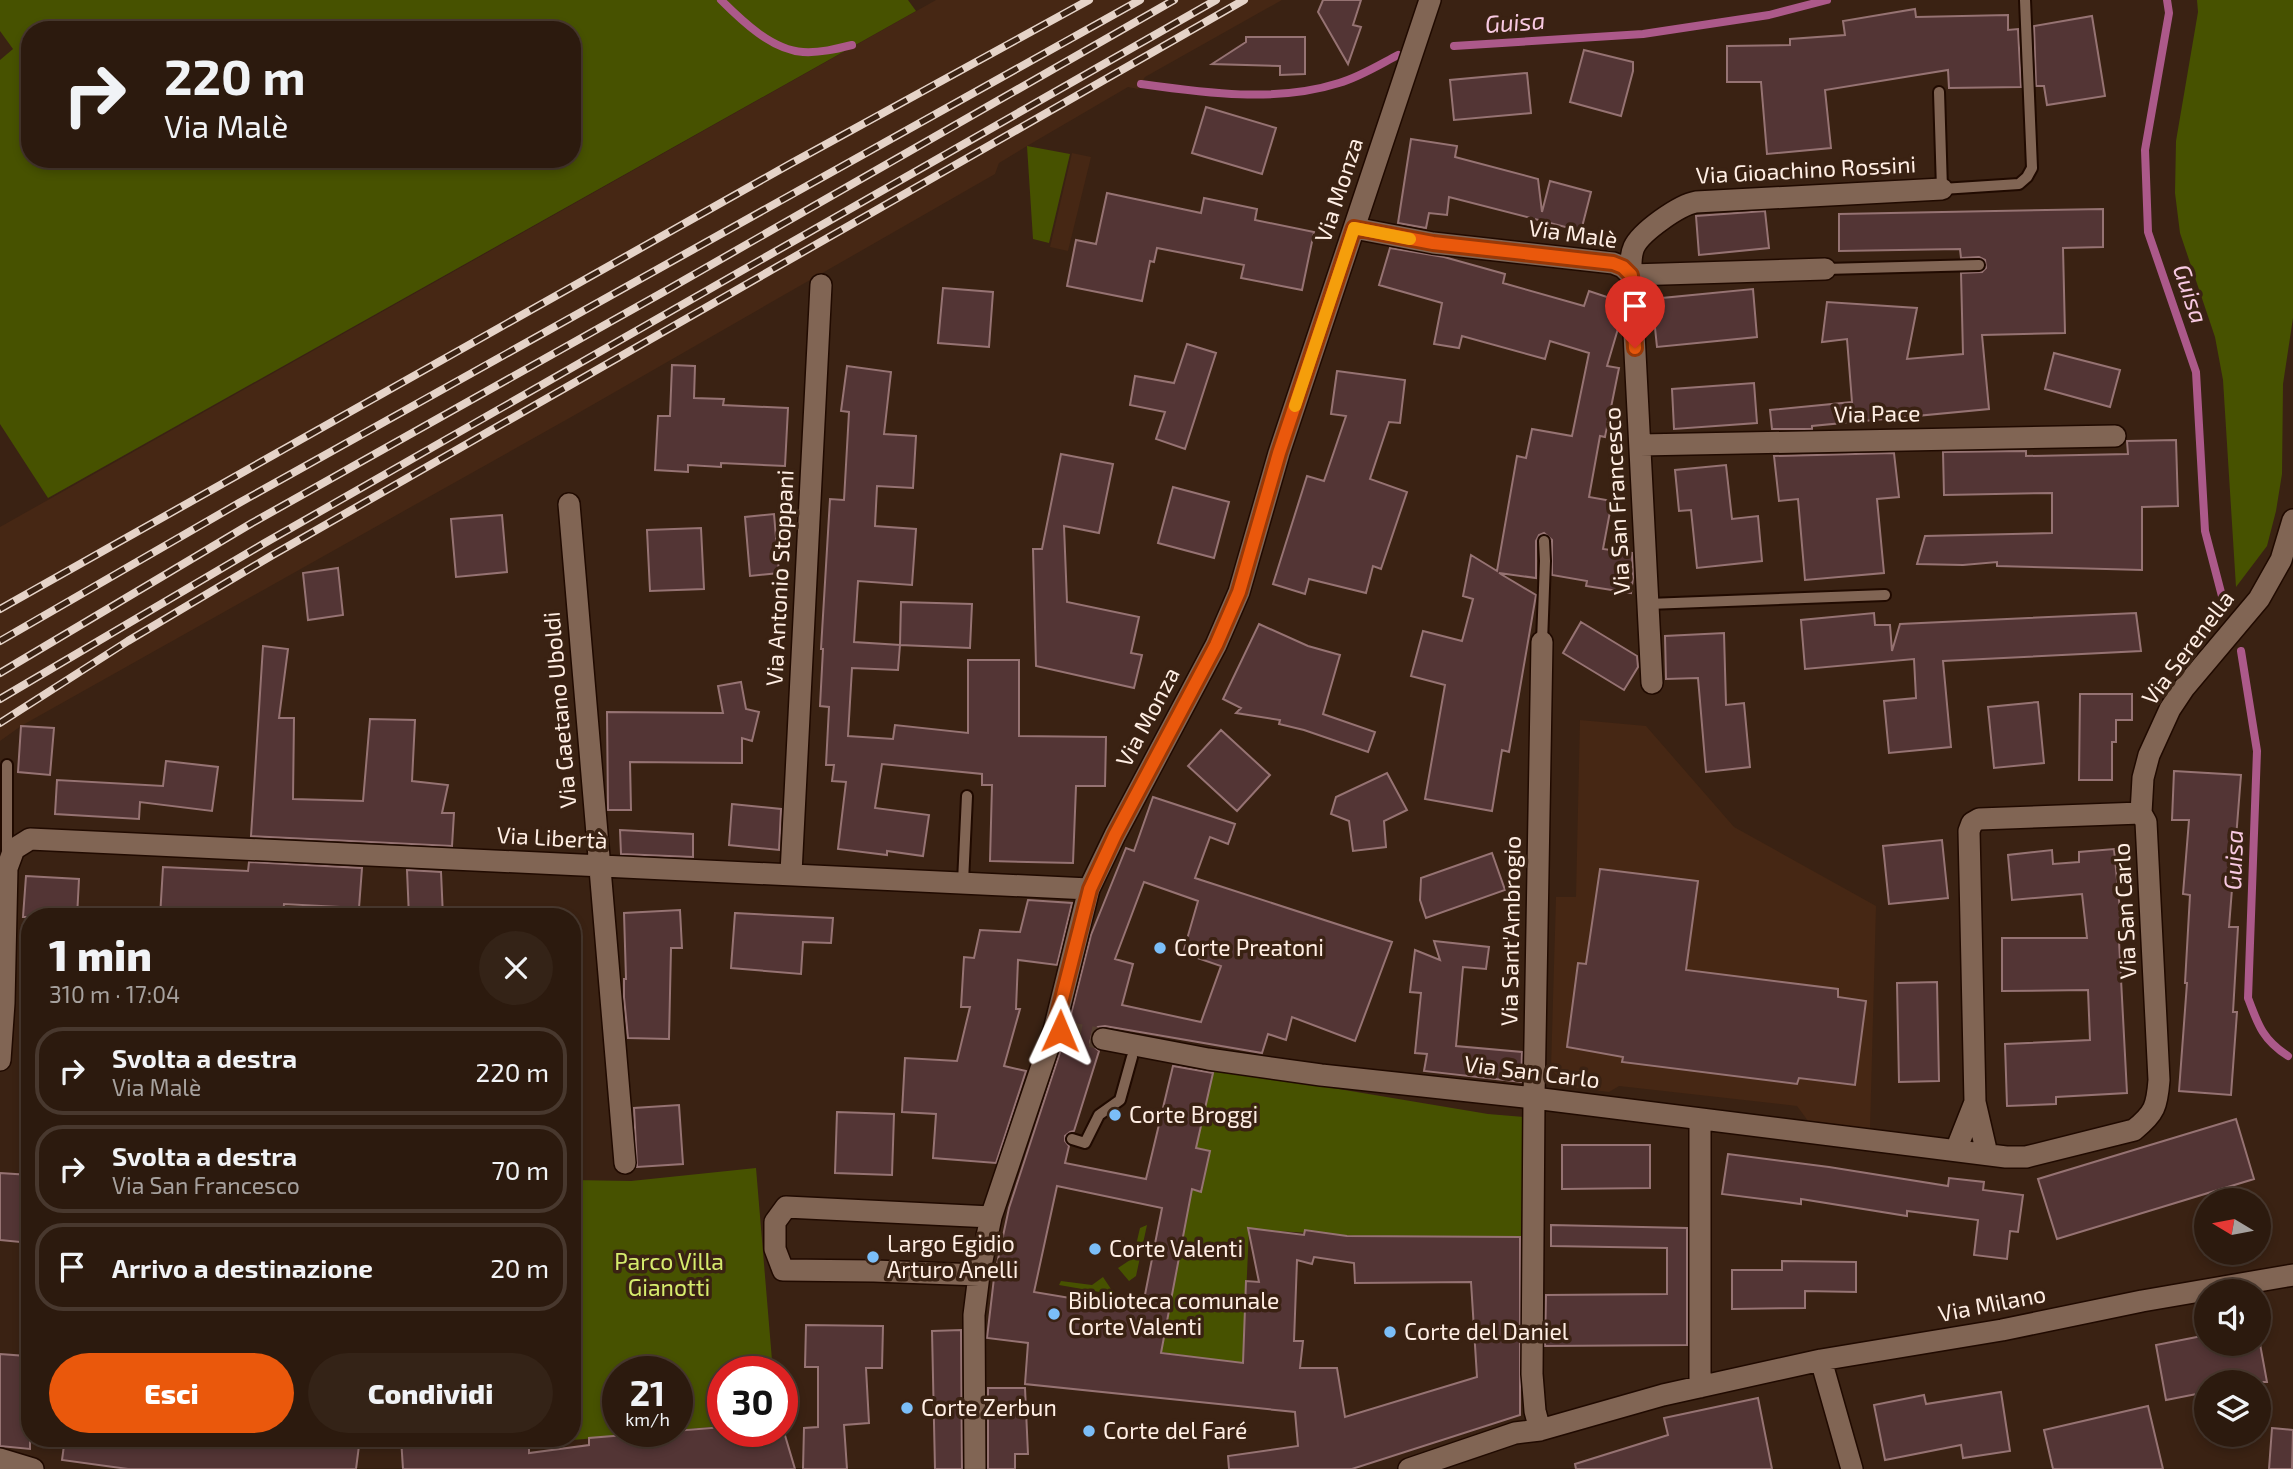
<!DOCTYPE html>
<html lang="it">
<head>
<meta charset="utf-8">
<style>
	body { margin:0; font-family:"Exo 2",sans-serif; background:#342317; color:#f1f3f6; height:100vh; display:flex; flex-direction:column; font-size:26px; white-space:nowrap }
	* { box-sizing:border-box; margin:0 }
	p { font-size:23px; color:#a6a19e }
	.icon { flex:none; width:38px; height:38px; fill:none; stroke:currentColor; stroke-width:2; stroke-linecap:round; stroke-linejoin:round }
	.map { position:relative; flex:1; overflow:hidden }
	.panel { position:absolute; left:21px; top:908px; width:560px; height:539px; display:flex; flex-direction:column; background:#2c1a0e; border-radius:28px; box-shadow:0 4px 10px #0003,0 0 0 2px #48382e }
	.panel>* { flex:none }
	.banner { position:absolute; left:21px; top:21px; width:560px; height:147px; border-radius:28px; box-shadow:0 4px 10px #0003,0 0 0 2px #48382e; background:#2c1a0e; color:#f1f3f6; overflow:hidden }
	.needle { width:46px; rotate:280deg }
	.tools { position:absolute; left:2194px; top:1188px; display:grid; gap:14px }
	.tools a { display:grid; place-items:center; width:77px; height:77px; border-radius:50%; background:#2c1a0e; box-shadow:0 4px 10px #0003,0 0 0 2px #48382e; font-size:35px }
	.speed { position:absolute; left:602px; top:1356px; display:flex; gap:14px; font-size:35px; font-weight:700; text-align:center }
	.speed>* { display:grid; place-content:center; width:91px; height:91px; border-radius:50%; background:#2c1a0e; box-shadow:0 4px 10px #0003,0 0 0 2px #48382e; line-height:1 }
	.speed small { font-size:18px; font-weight:400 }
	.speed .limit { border:10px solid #d22; background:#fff; color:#111 }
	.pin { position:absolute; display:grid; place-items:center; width:60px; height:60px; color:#fff; margin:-72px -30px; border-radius:50% 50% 50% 0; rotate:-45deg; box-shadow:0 0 7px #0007 }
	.pin .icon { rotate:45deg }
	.me { position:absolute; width:77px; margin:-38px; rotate:1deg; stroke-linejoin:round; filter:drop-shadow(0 0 5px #0008) }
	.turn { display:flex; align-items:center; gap:24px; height:147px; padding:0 28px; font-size:32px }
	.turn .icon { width:91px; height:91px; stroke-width:2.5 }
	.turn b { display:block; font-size:49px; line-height:60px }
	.round { display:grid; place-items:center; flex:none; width:74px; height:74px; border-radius:37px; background:#342317 }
	.overview { display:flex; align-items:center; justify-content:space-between; height:119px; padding:0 28px }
	h1 { font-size:42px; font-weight:800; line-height:52px }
	.cta { display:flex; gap:14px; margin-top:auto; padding:14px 28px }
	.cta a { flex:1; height:80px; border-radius:42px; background:#ea580c; color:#fff; font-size:28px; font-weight:800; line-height:80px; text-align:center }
	.cta a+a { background:#342317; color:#f1f3f6 }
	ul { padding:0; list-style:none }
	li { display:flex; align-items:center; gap:21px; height:88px; margin:0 14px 10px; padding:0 14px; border:4px solid #48382e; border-radius:28px }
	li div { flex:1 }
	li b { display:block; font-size:26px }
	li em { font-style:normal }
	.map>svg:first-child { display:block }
	.built { fill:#462714 }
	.green { fill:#475200; fill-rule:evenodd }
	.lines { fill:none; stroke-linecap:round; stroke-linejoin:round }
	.stream { stroke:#ac598a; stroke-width:8 }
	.building { fill:#533535; stroke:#967373; stroke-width:2; fill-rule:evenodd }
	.minor-tunnel { stroke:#584132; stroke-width:21; stroke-dasharray:21 10; stroke-linecap:butt }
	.service-casing { stroke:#200a00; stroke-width:14 }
	.minor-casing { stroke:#200a00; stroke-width:24 }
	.service { stroke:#816554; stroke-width:10 }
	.minor { stroke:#816554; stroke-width:21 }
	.rail-casing { stroke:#e5d3c8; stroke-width:8 }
	.rail { stroke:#3a2213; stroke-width:5; stroke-dasharray:16; stroke-linecap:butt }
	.route-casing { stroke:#983908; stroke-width:18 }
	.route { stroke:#ea580c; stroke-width:12 }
	.slow { stroke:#f59e0b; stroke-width:12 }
	.poi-dot { fill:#7bbef8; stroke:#3a2213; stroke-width:2.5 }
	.labels { text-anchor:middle; stroke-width:7; stroke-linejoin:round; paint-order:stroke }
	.street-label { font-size:23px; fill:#ffeee4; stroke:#3a2213 }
	.poi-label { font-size:23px; fill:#ffeee4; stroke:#3a2213; text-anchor:start }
	.park-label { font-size:23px; fill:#d6ec6d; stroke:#3a2213 }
	.water-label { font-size:24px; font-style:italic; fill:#f8c9e2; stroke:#3a2213 }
</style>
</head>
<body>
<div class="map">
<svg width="2293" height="1469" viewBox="0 0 2293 1469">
	<rect width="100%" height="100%" fill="#3a2213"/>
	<path class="built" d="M936 0H1282L1145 77 1138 89 1128 87 1027 146 999 163 995 174 573 416 21 726 0 741V527Z
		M1072 153 1091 157 1068 251 1050 247Z
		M1580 720 1646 726 1734 827 1876 906 1870 1130 1811 1125 1797 1106 1619 1086 1609 1092 1568 1087 1551 1069 1556 897H1576Z"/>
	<path class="green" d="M0 0H908L916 11 48 498 0 424V60L13 49 0 31ZM30 30H572V159H30Z
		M2197 0H2293V318L2283 384 2282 474 2276 511 2267 546 2236 587 2223 380 2215 337 2180 233 2175 193 2176 141 2198 12Z
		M1027 146 1070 154 1049 243 1033 239Z
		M1214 1068 1488 1114 1524 1117 1527 1237 1355 1236 1249 1229 1243 1363 1160 1352 1192 1190 1201 1191 1210 1152 1196 1148Z
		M756 1168 773 1372H723V1426L677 1430V1372H618V1432H662L529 1444V1439L572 1438V1180L631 1181Z
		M1147 1225 1136 1276 1129 1281 1118 1268 1133 1258 1140 1228Z
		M1103 1277 1113 1292 1111 1294 1059 1285 1061 1281 1092 1285Z"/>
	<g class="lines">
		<path class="stream" d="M721 0C742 21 772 50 803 52 820 53 836 49 852 45
			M2167 0 2169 13 2145 150 2148 232 2196 372 2205 531 2223 600
			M1454 46 1643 34 1769 15 1827 0
			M1141 84C1205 93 1276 103 1339 83 1360 77 1379 65 1398 55
			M2241 651 2257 751 2248 998C2258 1025 2263 1040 2288 1056"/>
	</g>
	<path class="building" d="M1323 0H1361L1353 25 1361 27 1348 64 1318 12Z
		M1915 9 1916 17 2008 15V30L2018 29 2021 87 1949 88 1948 70 1825 90 1831 148 1767 154 1761 82H1727V46L1790 45V39L1845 35 1843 21Z
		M2092 16 2105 96 2047 105 2044 86H2036L2034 26Z
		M1246 37H1305V74L1280 75V66L1212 64 1246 42Z
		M1584 50 1633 62V71L1621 116 1570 102Z
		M1527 73 1531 113 1454 120 1450 80Z
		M1206 107 1276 128 1262 174 1192 153Z
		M1411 139 1457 146 1455 157 1538 179 1542 212 1550 181 1591 192 1581 231 1449 197 1447 215 1429 213 1426 228 1398 223Z
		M1107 193 1201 213 1204 198 1257 209 1255 220 1314 232 1302 290 1241 278 1244 265 1157 248 1154 262 1150 261 1142 301 1067 286 1076 240 1096 244Z
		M2103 209V247L2063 248 2065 333 1982 335 1989 409 1812 426V429H1772L1770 410 1852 402 1847 339 1822 342 1827 302 1917 308 1907 359 1963 354 1961 273 1982 272 1986 268 1985 260 1979 257 1961 258 1960 249 1839 251V214Z
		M1765 211 1769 248 1699 255 1696 216Z
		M1390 248 1444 257 1505 274 1503 283 1584 306 1589 291 1619 301 1620 322 1607 366 1619 368 1605 437 1600 436 1589 497 1612 501 1603 549 1632 553 1633 578 1631 593 1586 586 1587 581 1552 575V540L1544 533 1539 535 1536 541V578L1499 573 1536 595 1509 752 1502 750 1492 811 1425 799 1445 685 1411 676 1423 631 1462 641 1473 599 1463 596 1471 555 1497 571 1517 456 1526 458 1532 429 1572 436 1589 353 1550 341 1545 359 1462 336 1459 348 1434 344 1442 303 1379 285Z
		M943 288 993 292 989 347 938 343Z
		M1753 289 1757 337 1657 347 1652 299Z
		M1187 344 1216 353 1185 449 1156 439 1165 412 1130 405 1135 376 1174 383Z
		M2054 353 2120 370 2110 407 2045 389Z
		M672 365 695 366 694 398 724 399 723 405 788 408 785 466 721 463V467L688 465V472L655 470 658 416H670Z
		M847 366 891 372 884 434 916 436 913 488 877 486 875 526 916 529 912 585 858 581 854 642 900 645 898 670 852 668 848 736 893 739 895 725 968 733V660H1019V736L1106 737 1105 786H1076L1073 863 990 861 992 785H982V774L882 764 875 808 929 815 923 856 887 851V855L838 849 846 782 832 781 834 765H826L829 707 820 706 823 649H821L830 499 844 500 849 412 841 411Z
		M1337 371 1405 380 1400 423 1389 422 1370 479 1407 492 1381 569 1373 566 1366 593 1309 579 1305 594 1273 584 1307 476 1324 481 1346 416 1331 414Z
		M1754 383 1757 423 1674 429 1672 389Z
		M2176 440 2178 506 2142 507V570L1997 566V562L1963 565 1917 564 1925 536 2052 533V493L1944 495 1943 452 2026 451V456L2128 454 2127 441Z
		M1894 453 1899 497 1877 499 1884 573 1805 580 1798 499 1779 501 1774 456Z
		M1061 454 1113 464 1099 533 1064 526 1067 602 1139 617 1131 653 1142 655 1134 688 1036 666 1033 549H1042Z
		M1726 465 1732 519 1758 516 1762 561 1697 568 1691 510 1679 511 1675 470Z
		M1173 487 1229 502 1214 558 1158 543Z
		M774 514 779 573 750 576 745 517Z
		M502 515 507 572 456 577 451 519Z
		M701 528 704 589 650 591 647 530Z
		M338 568 343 615 308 620 303 573Z
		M901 602 972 604 970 648 900 645Z
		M1874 613 1875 625H1890L1892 651 1900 624 2136 613 2141 651 1943 661 1951 747 1889 753 1884 701 1916 698 1914 659 1805 669 1801 620Z
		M1581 622 1637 656 1638 667 1624 690 1563 653Z
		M1259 624 1308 646 1340 655 1323 714 1375 732 1368 752 1304 730 1279 724 1280 720 1236 713 1241 708 1223 699Z
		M1724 633 1726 705 1744 703 1750 767 1706 772 1698 678 1666 679 1665 636Z
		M263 646 288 649 279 718H294L293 799 363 801 370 719 415 720 412 781 448 785 442 813H454L452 846 251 836Z
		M741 682 746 709 759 712 752 741 742 738V763L630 762 631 810H608L607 712 723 713 718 686Z
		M2080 694H2132V720H2116V742H2112V780H2079Z
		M2038 702 2044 763 1994 768 1988 707Z
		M21 726 54 728 50 775 18 772Z
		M1221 730 1270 775 1237 811 1188 766Z
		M166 761 218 767 212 811 140 802 139 819 55 814 57 780 163 786Z
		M2174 771 2241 775 2229 927H2238L2233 1012H2237L2231 1095 2179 1091 2187 983H2185L2190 895 2183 894 2189 820H2172Z
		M1387 773 1407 810 1384 821 1386 847 1353 851 1349 821 1331 814 1336 797Z
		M1153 797 1235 824 1228 844 1210 837 1195 878 1392 942 1355 1041 1292 1017 1286 1040 1268 1034 1262 1053 1105 1026 1098 1027 1093 1031 1090 1043 1099 1051 1074 1131 1070 1132 1065 1136V1141L1069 1146 1065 1163 1146 1179 1173 1066 1213 1073 1196 1148 1210 1151 1201 1192 1192 1189 1161 1353 1243 1363 1246 1281 1259 1282 1248 1228 1304 1235 1305 1230 1347 1236 1520 1237V1415L1352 1469H1229L1228 1456 1298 1446 1295 1412 1025 1384 1028 1343 987 1338 994 1278 1009 1208 1066 1034 1091 935 1126 848 1134 851ZM1144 882 1198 901 1183 953 1221 966 1201 1022 1122 1005 1133 964 1115 959ZM1057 1186 1162 1208 1142 1310 1034 1292ZM1314 1257 1354 1263 1355 1283 1471 1282 1477 1377 1345 1417 1337 1368H1300L1303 1341H1294L1297 1260 1312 1264Z
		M732 804 781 809 779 850 729 845Z
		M620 830 693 834V857L621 854Z
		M1942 840 1948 898 1889 904 1883 846Z
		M2114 849 2123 941H2119L2127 1093 2056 1097V1104L2007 1106 2005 1044 2090 1040 2088 990 2002 991V938H2087L2082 894 2012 900 2008 855 2052 850 2053 864 2079 862V852Z
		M1492 853 1505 890 1426 918 1420 900 1421 878Z
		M249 862 362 868 359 908 284 904 283 916 198 911V917H160L163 867 248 871Z
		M1600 869 1698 881 1686 970 1838 989V997L1866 1001 1855 1085 1799 1078 1797 1084 1622 1062 1623 1057 1567 1047 1578 963 1586 964Z
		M407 870 441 872 443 917H409Z
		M26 876 79 879 77 917H23Z
		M1028 900 1072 903 1057 965 1018 960 1016 1009H1020L1004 1066 1026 1071 996 1163 933 1158 936 1114 902 1112 905 1058 957 1061 970 1007H961L964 957 974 958 980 930 1020 932Z
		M680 910 682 948H671L669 1039 628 1038 624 997V979H626L624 913Z
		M735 913 833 918 831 943 803 942 801 974 731 968Z
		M1434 941 1489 947 1486 969 1463 967 1456 1046 1522 1052 1521 1082 1424 1071 1427 1054 1415 1053 1421 993 1410 992 1415 950 1440 960Z
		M1937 982 1939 1081 1899 1082 1897 983Z
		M679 1105 683 1164 637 1167 634 1108Z
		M837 1112 894 1114 892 1175 835 1173Z
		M2236 1119 2254 1179 2057 1239 2038 1179Z
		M1562 1145H1650V1188L1562 1189Z
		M1728 1154 1829 1167 1948 1186 1949 1178 1984 1182 1983 1190 2023 1195 2018 1232 2010 1231 2007 1259 1974 1255 1978 1220 1907 1211V1216L1801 1199V1204L1722 1194Z
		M0 1173 30 1175V1243L0 1240Z
		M1551 1225 1687 1228V1345L1545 1346 1546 1295 1667 1294V1248L1551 1246Z
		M1782 1261 1856 1262V1292L1805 1291V1308L1732 1309V1270H1782Z
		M806 1325 883 1326 882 1368H866L869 1423 844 1425 847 1469H803L804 1428 818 1427V1367H805Z
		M961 1330 962 1469H935L932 1331Z
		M2207 1335V1344H2260L2267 1382H2207V1392L2166 1400 2156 1345Z
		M0 1354 26 1356 22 1405 30 1406V1449L0 1446Z
		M988 1388H1025L1028 1454H1015V1469H988Z
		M2001 1392 2010 1451 1963 1458 1961 1445 1885 1460 1874 1405 1924 1395 1926 1404Z
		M1758 1398 1772 1469H1576L1575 1464 1668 1435 1664 1418Z
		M2148 1406 2163 1469H2053L2044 1430Z
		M723 1427V1432H784L795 1469H403L401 1438H529V1453L589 1445V1438Z
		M2272 1428 2293 1430 2292 1469H2269Z
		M65 1438H360L356 1469H128L62 1460Z"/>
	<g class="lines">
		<path class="minor-tunnel" d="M1060 1031 1103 1039"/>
		<defs>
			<path id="service" d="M1939 92 1942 189 2019 184 2027 177 2032 168 2025 0
				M1825 269 1979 265
				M1648 604 1885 595
				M1542 642 1545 561 1544 541
				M7 765V855
				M963 882 967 796
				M1072 1139 1085 1143 1099 1115 1120 1100 1132 1057"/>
			<path id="minor" d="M1354 228 1433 243 1613 263 1623 267 1631 275 1825 269
				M1640 445 2115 436
				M569 504 625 1163
				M1652 683 1631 275C1631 265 1630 256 1634 247 1641 232 1679 205 1696 202L1942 189
				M2141 813 2143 778 2149 755 2170 709 2184 688 2259 599 2281 560 2293 520
				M791 873 821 285
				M1103 1039 1208 1059 1321 1075 1534 1098 2006 1157H2026L2134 1130C2155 1113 2157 1106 2159 1080L2146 822 2141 813 1979 819 1972 823 1969 831 1975 1102 1987 1154
				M0 1060 4 1003 7 868 14 849 30 839 1089 889
				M1700 1119V1387
				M1956 1150 1975 1102
				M979 1275 874 1271 783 1270 775 1249V1222L786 1207 991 1217
				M1821 1360 1852 1469
				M1540 1430 1535 1411 1532 1374 1534 1098 1542 642
				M0 1459 33 1469
				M975 1469 974 1315 979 1275 991 1217 1054 1030 1089 889 1115 835 1216 645 1239 592 1279 453 1430 0
				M1409 1469 1515 1433 1540 1430 1663 1395 1821 1360 2002 1330 2142 1301 2293 1275"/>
		</defs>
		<use href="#service" class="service-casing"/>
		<use href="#minor" class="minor-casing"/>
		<use href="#service" class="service"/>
		<use href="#minor" class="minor"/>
		<defs>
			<path id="rail" d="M0 609 790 164 1089 0
				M0 641 239 503 1140 0
				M0 673 252 523 667 290 1174 0
				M0 699 263 544 1216 0
				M0 723 128 641 271 556 1244 0"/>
		</defs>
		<use href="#rail" class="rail-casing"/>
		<use href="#rail" class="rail"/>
	</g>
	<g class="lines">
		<defs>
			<path id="route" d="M1060 1031 1054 1030 1090 889 1115 835 1216 645 1239 592 1279 453 1354 228 1433 243 1613 263 1623 267 1631 275 1635 348"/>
		</defs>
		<use href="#route" class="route-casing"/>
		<use href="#route" class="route"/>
		<path class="slow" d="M1295 406 1354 228 1410 239"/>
	</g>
	<g class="poi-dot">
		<circle cx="1160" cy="948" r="7"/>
		<circle cx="1115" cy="1115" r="7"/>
		<circle cx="1095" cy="1249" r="7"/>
		<circle cx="873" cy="1257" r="7"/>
		<circle cx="1054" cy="1314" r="7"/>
		<circle cx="1390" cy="1332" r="7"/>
		<circle cx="907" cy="1408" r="7"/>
		<circle cx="1089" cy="1431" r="7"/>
	</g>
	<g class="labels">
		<g class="street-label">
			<text transform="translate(1806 170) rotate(-3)" y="8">Via Gioachino Rossini</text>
			<text transform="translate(1339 190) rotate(-72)" y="8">Via Monza</text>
			<text transform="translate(1573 234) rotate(8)" y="8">Via Malè</text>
			<text transform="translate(1877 414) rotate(-1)" y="8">Via Pace</text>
			<text transform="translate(1617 501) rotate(-93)" y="8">Via San Francesco</text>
			<text transform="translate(780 578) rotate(-87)" y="8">Via Antonio Stoppani</text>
			<text transform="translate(2188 648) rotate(-53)" y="8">Via Serenella</text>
			<text transform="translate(560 710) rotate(-95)" y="8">Via Gaetano Uboldi</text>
			<text transform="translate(1148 717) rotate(-62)" y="8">Via Monza</text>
			<text transform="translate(552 838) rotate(3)" y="8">Via Libertà</text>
			<text transform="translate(2125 911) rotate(-93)" y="8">Via San Carlo</text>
			<text transform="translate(1511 931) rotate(-89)" y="8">Via Sant'Ambrogio</text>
			<text transform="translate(1532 1072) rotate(7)" y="8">Via San Carlo</text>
			<text transform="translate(1992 1304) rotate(-11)" y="8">Via Milano</text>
		</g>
		<g class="poi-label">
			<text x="1174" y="956">Corte Preatoni</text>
			<text x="1129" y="1123">Corte Broggi</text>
			<text x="887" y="1252">Largo Egidio<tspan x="887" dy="26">Arturo Anelli</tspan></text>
			<text x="1109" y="1257">Corte Valenti</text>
			<text x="1068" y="1309">Biblioteca comunale<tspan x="1068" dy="26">Corte Valenti</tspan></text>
			<text x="1404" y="1340">Corte del Daniel</text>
			<text x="921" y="1416">Corte Zerbun</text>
			<text x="1103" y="1439">Corte del Faré</text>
		</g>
		<g class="park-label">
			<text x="669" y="1270">Parco Villa<tspan x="669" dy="26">Gianotti</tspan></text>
		</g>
		<g class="water-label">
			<text transform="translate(1515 23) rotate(-4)" y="8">Guisa</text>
			<text transform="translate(2190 294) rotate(71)" y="8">Guisa</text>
			<text transform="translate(2234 860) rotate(-88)" y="8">Guisa</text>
		</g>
	</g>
</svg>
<div class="tools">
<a><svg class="needle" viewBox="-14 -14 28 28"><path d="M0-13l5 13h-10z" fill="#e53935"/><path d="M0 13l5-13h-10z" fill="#a6a19e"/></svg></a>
<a><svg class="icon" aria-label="sound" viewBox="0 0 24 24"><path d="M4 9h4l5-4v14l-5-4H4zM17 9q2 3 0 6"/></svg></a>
<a><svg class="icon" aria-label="layers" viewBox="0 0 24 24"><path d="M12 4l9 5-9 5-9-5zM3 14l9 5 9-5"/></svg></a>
</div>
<div class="speed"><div>21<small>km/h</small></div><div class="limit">30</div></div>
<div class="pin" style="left:1635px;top:348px;background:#d93025"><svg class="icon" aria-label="arrive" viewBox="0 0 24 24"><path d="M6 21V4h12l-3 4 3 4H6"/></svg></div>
<svg class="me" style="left:1060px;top:1031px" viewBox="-20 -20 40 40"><path d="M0-17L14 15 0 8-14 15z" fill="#ea580c" stroke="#fff" stroke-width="4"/></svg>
<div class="banner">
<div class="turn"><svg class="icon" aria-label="right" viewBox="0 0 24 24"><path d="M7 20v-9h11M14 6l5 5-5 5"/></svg><div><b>220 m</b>Via Malè</div></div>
</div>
<section class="panel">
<div class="overview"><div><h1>1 min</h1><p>310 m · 17:04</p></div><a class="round"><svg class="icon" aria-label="close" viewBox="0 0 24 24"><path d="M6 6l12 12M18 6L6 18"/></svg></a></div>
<ul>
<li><svg class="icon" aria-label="right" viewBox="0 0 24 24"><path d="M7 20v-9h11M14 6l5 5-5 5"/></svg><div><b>Svolta a destra</b><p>Via Malè</p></div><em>220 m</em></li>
<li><svg class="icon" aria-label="right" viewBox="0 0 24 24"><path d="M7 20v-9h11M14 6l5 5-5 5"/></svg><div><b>Svolta a destra</b><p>Via San Francesco</p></div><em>70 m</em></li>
<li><svg class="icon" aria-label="arrive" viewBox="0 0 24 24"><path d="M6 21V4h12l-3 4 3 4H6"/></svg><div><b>Arrivo a destinazione</b></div><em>20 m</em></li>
</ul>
<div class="cta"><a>Esci</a><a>Condividi</a></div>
</section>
</div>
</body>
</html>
